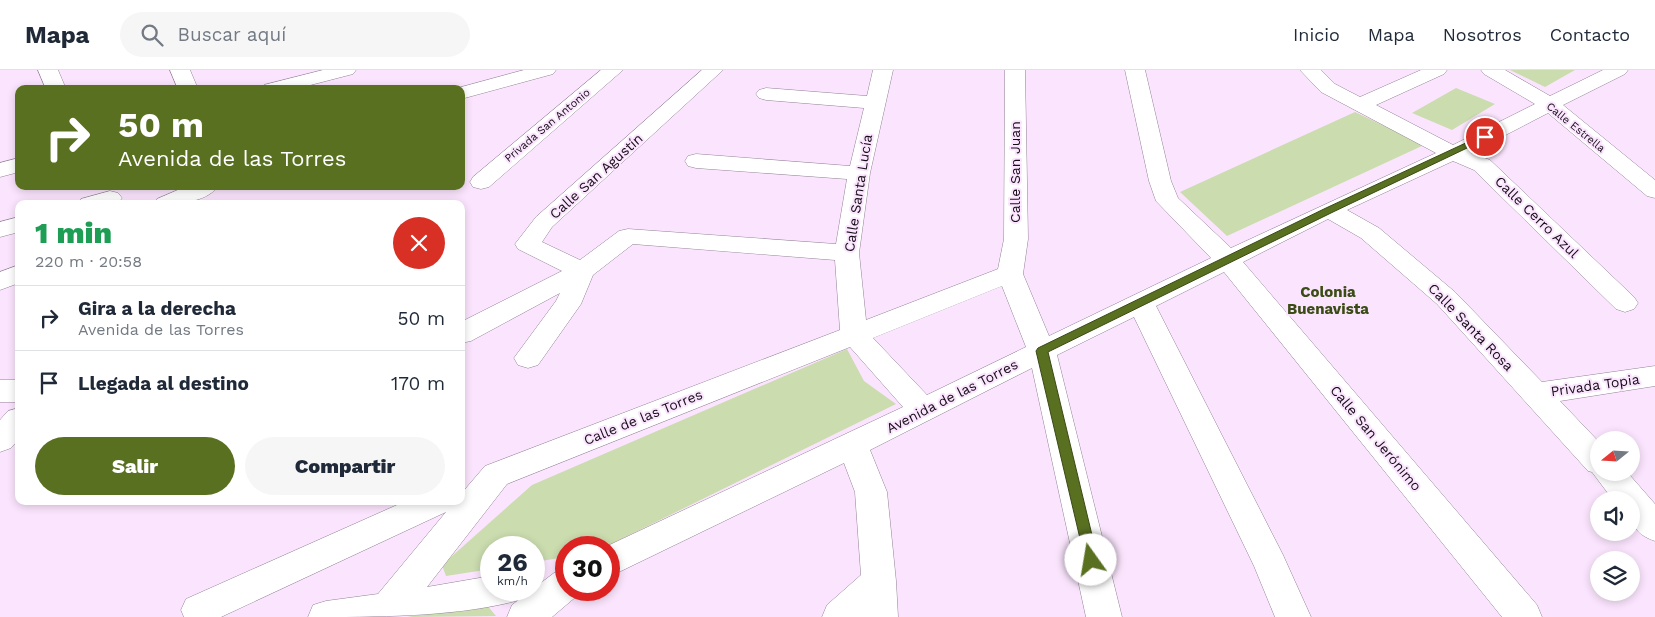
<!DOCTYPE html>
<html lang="es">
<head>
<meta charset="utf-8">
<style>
	body { margin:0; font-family:"Work Sans",sans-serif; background:#f6f6f7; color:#1f2937; height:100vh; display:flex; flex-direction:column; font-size:19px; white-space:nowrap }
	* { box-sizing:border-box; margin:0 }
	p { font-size:16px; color:#747a83 }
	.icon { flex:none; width:28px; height:28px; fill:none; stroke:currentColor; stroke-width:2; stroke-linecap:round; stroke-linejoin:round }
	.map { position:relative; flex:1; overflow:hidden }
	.sheet { position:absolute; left:15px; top:130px; width:450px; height:305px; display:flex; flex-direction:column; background:#fff; border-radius:10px; box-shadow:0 2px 8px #0003 }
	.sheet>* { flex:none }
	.guide { position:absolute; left:15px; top:15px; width:450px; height:105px; border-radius:10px; box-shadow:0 2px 8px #0003; background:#597021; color:#fff; overflow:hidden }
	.needle { width:32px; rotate:252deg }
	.fabs { position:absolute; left:1590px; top:361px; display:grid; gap:10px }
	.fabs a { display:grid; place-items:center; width:50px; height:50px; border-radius:50%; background:#fff; box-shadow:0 2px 8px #0003; font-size:25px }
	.speed { position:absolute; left:480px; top:466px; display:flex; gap:10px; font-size:25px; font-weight:700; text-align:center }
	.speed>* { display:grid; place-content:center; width:65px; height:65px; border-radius:50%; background:#fff; box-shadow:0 2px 8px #0003; line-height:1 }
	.speed small { font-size:12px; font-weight:400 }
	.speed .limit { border:8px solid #d22; background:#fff; color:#111 }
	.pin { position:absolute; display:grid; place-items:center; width:42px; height:42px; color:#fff; margin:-21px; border:2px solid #fff; border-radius:50%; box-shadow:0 1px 5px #0007 }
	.me { position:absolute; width:55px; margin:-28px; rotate:347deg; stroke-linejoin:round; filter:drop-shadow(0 0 4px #0008) }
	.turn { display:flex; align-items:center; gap:18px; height:105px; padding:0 20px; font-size:22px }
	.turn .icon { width:65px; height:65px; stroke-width:2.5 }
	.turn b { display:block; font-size:35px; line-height:42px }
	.round { display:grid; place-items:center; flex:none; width:52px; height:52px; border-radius:26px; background:#f6f6f7 }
	.headline { display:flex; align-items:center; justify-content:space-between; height:85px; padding:0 20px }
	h1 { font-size:30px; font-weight:800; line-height:38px; color:#1e9e55 }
	.button { display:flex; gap:10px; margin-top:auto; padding:10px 20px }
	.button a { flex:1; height:58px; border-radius:30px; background:#597021; color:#fff; font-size:20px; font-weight:800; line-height:58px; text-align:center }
	.button a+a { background:#f6f6f7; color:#1f2937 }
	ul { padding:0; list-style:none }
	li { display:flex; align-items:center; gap:15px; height:65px; padding:0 20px; border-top:1px solid #e0e1e3 }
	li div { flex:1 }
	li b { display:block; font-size:19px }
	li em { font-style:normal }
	header { display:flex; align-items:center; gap:30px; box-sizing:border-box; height:70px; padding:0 25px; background:#fff; border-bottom:1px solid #e0e1e3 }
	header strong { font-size:24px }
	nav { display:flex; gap:28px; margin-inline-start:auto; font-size:18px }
	.search { width:350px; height:45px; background:#f6f6f7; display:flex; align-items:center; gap:12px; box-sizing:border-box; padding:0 18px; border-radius:28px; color:#747a83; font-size:19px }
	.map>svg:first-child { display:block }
	.green { fill:#cbdcaf }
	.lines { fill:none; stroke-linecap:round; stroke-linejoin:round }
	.minor-casing { stroke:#938096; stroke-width:1 }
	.minor { fill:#fff; fill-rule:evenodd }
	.route { fill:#597021; stroke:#3a4915 }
	.labels { text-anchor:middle; stroke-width:4; stroke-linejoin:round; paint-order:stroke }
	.far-street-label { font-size:11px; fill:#160e17; stroke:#fbe5fe }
	.street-label { font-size:14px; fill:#160e17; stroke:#fbe5fe }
	.neighbourhood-label { font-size:15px; font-weight:bold; fill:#3b4b15; stroke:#fbe5fe }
</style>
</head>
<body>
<header>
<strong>Mapa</strong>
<div class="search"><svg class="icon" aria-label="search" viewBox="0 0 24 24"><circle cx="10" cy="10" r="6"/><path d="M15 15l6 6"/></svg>Buscar aquí</div>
<nav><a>Inicio</a><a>Mapa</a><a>Nosotros</a><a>Contacto</a></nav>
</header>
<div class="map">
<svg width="1655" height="547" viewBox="0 0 1655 547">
	<rect width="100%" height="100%" fill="#fbe5fe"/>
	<path class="green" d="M1510 0H1575L1545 17Z
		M1456 18 1495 34 1452 60 1412 43Z
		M1355 42 1424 75 1227 166 1180 122Z
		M847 279 864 311 896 334 605 477 566 478V487L534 492V478H491V499L446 506 442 495 532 415Z
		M486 534 496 546 407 547Z"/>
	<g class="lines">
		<defs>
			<path id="minor" d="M38 0H58L66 19H46Z
				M170 0H190L198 19H178Z
				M323 0H356L353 4 295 19H261L264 15Z
				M524 0H556L553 4 461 29V19H454Z
				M601 0H623L489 117 481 119 473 117 470 112 473 107Z
				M702 0H723L552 157 542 172 580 190 619 161 628 159 836 174 847 109 696 98 688 96 685 91 688 86 696 84 850 96 864 38 766 30 759 28 756 24 759 20 766 18 867 26 873 0H893L870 103 859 183 866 250 998 199 1004 169 1005 0H1025L1028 169 1023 204 1049 266 1211 188 1156 131 1149 111 1125 0H1145L1171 111 1178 128 1231 178 1436 83 1321 22 1300 0H1321L1335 14 1360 27 1421 0H1447L1444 4 1376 35 1453 75 1535 34 1484 4 1481 0H1505L1550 26 1603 0H1628L1625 4 1563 35 1655 110V128L1647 126 1548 43 1471 83 1490 90 1634 227 1638 233 1634 239 1625 242 1616 239 1474 100 1453 91 1347 140 1379 158 1455 222 1542 312 1655 296V316L1560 331 1599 372V402H1627L1655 434V471C1632 463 1631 452 1631 430H1613L1592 402 1588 401 1437 234 1361 168 1328 149 1243 192 1537 535 1542 547H1502L1224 202 1156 236 1283 485 1311 547H1275L1254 496 1134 247 1057 285 1122 547H1086L1032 298 870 380 887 422 896 511 898 547H822L827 535 861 505 855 422 844 393 621 501 609 506V478H603L903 337 850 277 507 414 427 517 491 506V520H522L516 531C454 547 374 547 308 547L313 535 326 531 378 524 446 442 221 547H184L181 540 186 529 406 431H455L454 433 461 431V424L485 396 840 260 835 190 633 174 593 205 581 234 538 295 528 298 518 295 514 288 556 231 560 223 471 271 461 273V252L562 201 518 179 515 174 536 147ZM1002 216 1026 277 927 325 873 268Z
				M19 88V102L0 107V93Z
				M187 116H218C206 134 173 134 154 134L157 129Z
				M110 121 118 123 122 128 118 133 78 134 81 129Z
				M19 147V162L0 167V152Z
				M19 195V213L0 220V202Z
				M0 310H19V332H0Z
				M19 338V369L11 378 0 382V350L8 341Z
				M566 499V520H581L578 525 552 547H507L512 535 554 503Z"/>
		</defs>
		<use href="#minor" class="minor-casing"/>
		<use href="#minor" class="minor"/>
	</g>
	<path class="route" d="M1485 64 1488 65V68L1333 142 1048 282 1098 490 1096 494 1091 496 1086 494 1036 281 1038 278 1326 138Z"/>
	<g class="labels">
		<g class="far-street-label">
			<text transform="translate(547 55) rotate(-40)" y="4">Privada San Antonio</text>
			<text transform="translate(1576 57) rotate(39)" y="4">Calle Estrella</text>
		</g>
		<g class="street-label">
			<text transform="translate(1015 102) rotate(-90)" y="5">Calle San Juan</text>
			<text transform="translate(596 106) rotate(-42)" y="5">Calle San Agustín</text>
			<text transform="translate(858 123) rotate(-81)" y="5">Calle Santa Lucía</text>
			<text transform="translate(1537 147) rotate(44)" y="5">Calle Cerro Azul</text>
			<text transform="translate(1471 257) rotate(46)" y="5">Calle Santa Rosa</text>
			<text transform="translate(1595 315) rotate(-8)" y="5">Privada Topia</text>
			<text transform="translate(952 326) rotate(-27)" y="5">Avenida de las Torres</text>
			<text transform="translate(643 347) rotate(-22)" y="5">Calle de las Torres</text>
			<text transform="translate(1376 368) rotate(50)" y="5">Calle San Jerónimo</text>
		</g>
		<g class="neighbourhood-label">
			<text x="1328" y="227">Colonia<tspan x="1328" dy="17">Buenavista</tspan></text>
		</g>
	</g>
</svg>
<div class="fabs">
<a><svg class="needle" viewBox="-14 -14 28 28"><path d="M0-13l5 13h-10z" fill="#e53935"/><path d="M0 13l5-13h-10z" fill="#747a83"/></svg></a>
<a><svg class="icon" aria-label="sound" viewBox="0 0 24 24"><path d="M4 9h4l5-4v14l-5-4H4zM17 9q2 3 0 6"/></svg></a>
<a><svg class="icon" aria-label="layers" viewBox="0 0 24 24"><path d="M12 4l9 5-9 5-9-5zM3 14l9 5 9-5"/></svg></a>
</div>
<div class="speed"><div>26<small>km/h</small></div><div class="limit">30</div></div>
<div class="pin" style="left:1485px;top:67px;background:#d93025"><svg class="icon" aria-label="arrive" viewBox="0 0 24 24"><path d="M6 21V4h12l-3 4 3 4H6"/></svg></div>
<svg class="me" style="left:1091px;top:490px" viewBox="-20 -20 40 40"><circle r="19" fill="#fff"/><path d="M0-13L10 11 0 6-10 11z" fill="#597021"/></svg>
<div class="guide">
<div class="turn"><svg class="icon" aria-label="right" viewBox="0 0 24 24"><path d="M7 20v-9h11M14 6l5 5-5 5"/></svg><div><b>50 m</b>Avenida de las Torres</div></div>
</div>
<section class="sheet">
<div class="headline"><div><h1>1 min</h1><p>220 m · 20:58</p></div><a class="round" style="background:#d93025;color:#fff"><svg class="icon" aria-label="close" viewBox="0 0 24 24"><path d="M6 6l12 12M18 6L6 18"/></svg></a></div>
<ul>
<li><svg class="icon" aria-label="right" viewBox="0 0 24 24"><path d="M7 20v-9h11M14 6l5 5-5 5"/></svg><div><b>Gira a la derecha</b><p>Avenida de las Torres</p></div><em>50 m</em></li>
<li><svg class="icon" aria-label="arrive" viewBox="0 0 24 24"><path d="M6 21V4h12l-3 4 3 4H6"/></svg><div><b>Llegada al destino</b></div><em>170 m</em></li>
</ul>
<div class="button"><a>Salir</a><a>Compartir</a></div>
</section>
</div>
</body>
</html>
